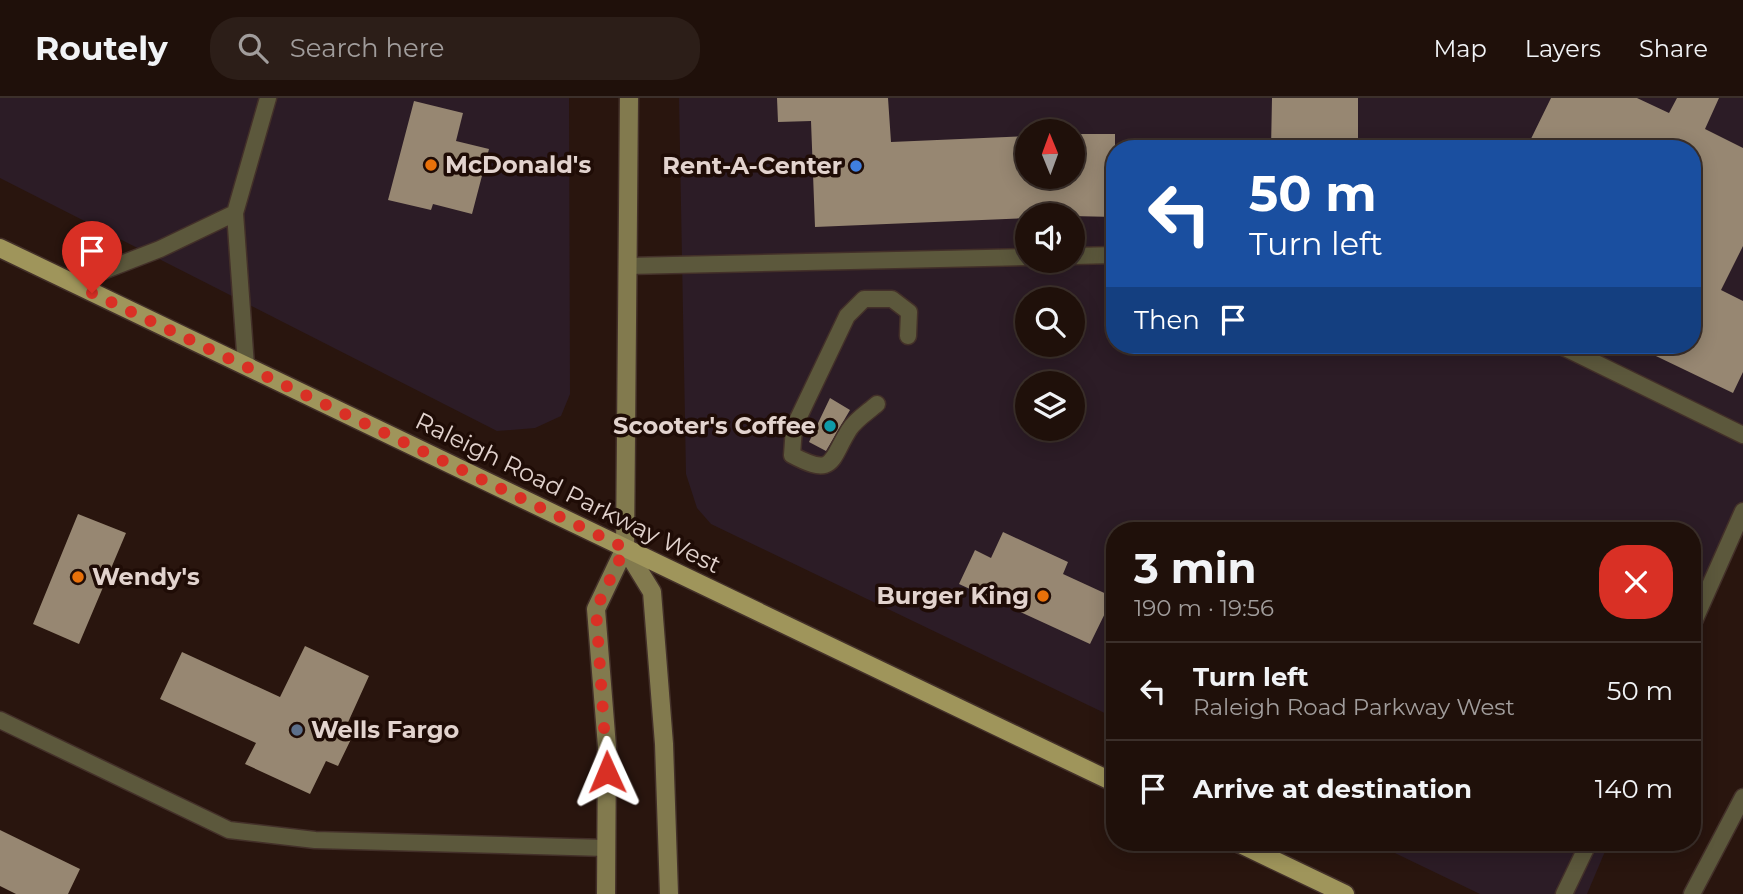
<!DOCTYPE html>
<html lang="en">
<head>
<meta charset="utf-8">
<style>
	body { margin:0; font-family:Montserrat,sans-serif; background:#2c1e18; color:#f1f3f6; height:100vh; display:flex; flex-direction:column; font-size:26px; white-space:nowrap }
	* { box-sizing:border-box; margin:0 }
	p { font-size:23px; color:#a19d9c }
	.icon { flex:none; width:38px; height:38px; fill:none; stroke:currentColor; stroke-width:2; stroke-linecap:round; stroke-linejoin:round }
	.map { position:relative; flex:1; overflow:hidden }
	.sheet { position:absolute; left:1106px; top:424px; width:595px; height:329px; display:flex; flex-direction:column; background:#1f100a; border-radius:28px; box-shadow:0 4px 18px #0003,0 0 0 2px #3c302b }
	.sheet>* { flex:none }
	.hud { position:absolute; left:1106px; top:42px; width:595px; height:214px; border-radius:28px; box-shadow:0 4px 18px #0003,0 0 0 2px #3c302b; background:#1a4fa0; color:#fff; overflow:hidden }
	.needle { width:46px; rotate:359deg }
	.tools { position:absolute; left:1015px; top:21px; display:grid; gap:14px }
	.tools a { display:grid; place-items:center; width:70px; height:70px; border-radius:50%; background:#1f100a; box-shadow:0 4px 18px #0003,0 0 0 2px #3c302b; font-size:35px }
	.pin { position:absolute; display:grid; place-items:center; width:60px; height:60px; color:#fff; margin:-72px -30px; border-radius:50% 50% 50% 0; rotate:-45deg; box-shadow:0 0 7px #0007 }
	.pin .icon { rotate:45deg }
	.me { position:absolute; width:77px; margin:-38px; rotate:359deg; stroke-linejoin:round; filter:drop-shadow(0 0 5px #0008) }
	.turn { display:flex; align-items:center; gap:24px; height:147px; padding:0 28px; font-size:32px }
	.turn .icon { width:91px; height:91px; stroke-width:2.5 }
	.turn b { display:block; font-size:49px; line-height:60px }
	.then { display:flex; align-items:center; height:66px; padding:0 28px; background:#0003; gap:14px; font-size:26px }
	.round { display:grid; place-items:center; flex:none; width:74px; height:74px; border-radius:28px; background:#2c1e18 }
	.headline { display:flex; align-items:center; justify-content:space-between; height:119px; padding:0 28px }
	h1 { font-size:42px; font-weight:700; line-height:52px }
	ul { padding:0; list-style:none }
	li { display:flex; align-items:center; gap:21px; height:98px; padding:0 28px; border-top:2px solid #3c302b }
	li div { flex:1 }
	li b { display:block; font-size:26px }
	li em { font-style:normal }
	header { display:flex; align-items:center; gap:42px; box-sizing:border-box; height:98px; padding:0 35px; background:#1f100a; border-bottom:2px solid #3c302b }
	header strong { font-size:33px }
	nav { display:flex; gap:38px; margin-inline-start:auto; font-size:24px }
	.search { width:490px; height:63px; background:#2c1e18; display:flex; align-items:center; gap:18px; box-sizing:border-box; padding:0 24px; border-radius:28px; color:#a19d9c; font-size:26px }
	.map>svg:first-child { display:block }
	.commercial { fill:#2c1c26; fill-rule:evenodd }
	.building { fill:#978772 }
	.lines { fill:none; stroke-linecap:round; stroke-linejoin:round }
	.service-casing { stroke:#433029; stroke-width:19 }
	.secondary-casing { stroke:#433029; stroke-width:21 }
	.primary-casing { stroke:#433029; stroke-width:21 }
	.service { stroke:#5c583c; stroke-width:16 }
	.secondary { stroke:#827a4e; stroke-width:18 }
	.primary { stroke:#9f955b; stroke-width:18 }
	.route { stroke:#d93025; stroke-width:12; stroke-dasharray:0 21.6 }
	.food-dot { fill:#e8710a; stroke:#1f0c06; stroke-width:2.5 }
	.shop-dot { fill:#3f7fe0; stroke:#1f0c06; stroke-width:2.5 }
	.culture-dot { fill:#0f9aa8; stroke:#1f0c06; stroke-width:2.5 }
	.service-dot { fill:#5c6f8a; stroke:#1f0c06; stroke-width:2.5 }
	.labels { text-anchor:middle; stroke-width:7; stroke-linejoin:round; paint-order:stroke }
	.poi-label { font-size:24px; font-weight:bold; fill:#e2d3ce; stroke:#1f0c06; text-anchor:start }
	.street-label { font-size:24px; fill:#e2d3ce; stroke:#1f0c06 }
</style>
</head>
<body>
<header>
<strong>Routely</strong>
<div class="search"><svg class="icon" aria-label="search" viewBox="0 0 24 24"><circle cx="10" cy="10" r="6"/><path d="M15 15l6 6"/></svg>Search here</div>
<nav><a>Map</a><a>Layers</a><a>Share</a></nav>
</header>
<div class="map">
<svg width="1743" height="796" viewBox="0 0 1743 796">
	<rect width="100%" height="100%" fill="#29150e"/>
	<path class="commercial" d="M0 0H569L570 296 561 318 535 330 497 333 0 80Z
		M679 0H1743V430L1692 549V432H1115V620L711 426 697 410 686 376ZM1027 33H1073V79H1027ZM1115 51H1692V247H1115ZM1027 117H1073V163H1027ZM1027 201H1073V247H1027ZM1027 285H1073V331H1027Z
		M1372 744H1609L1587 796H1480Z"/>
	<path class="building" d="M777 0H888L891 44 1027 38V79H1073V36H1115V119L1027 117V120L815 129 811 23 778 24Z
		M1272 0H1358V51H1271Z
		M1551 0H1637L1669 15 1677 0H1719L1705 31 1743 50V148L1721 192 1743 203V274L1733 295 1633 247H1692V51H1526Z
		M414 3 463 15 456 43 489 51 472 116 433 106 431 112 388 102Z
		M830 300 850 312 826 353 809 344Z
		M78 416 126 435 79 546 33 526Z
		M1003 434 1068 464 1063 476 1113 499 1090 546 959 486 975 452 991 460Z
		M305 548 369 578 345 631 354 635 338 668 326 663 310 696 245 666 256 645 160 601 182 554 280 599Z
		M0 732 80 771 68 796H16L0 788Z"/>
	<g class="lines">
		<defs>
			<path id="service" d="M1073 158 1115 157
				M627 168 1027 159
				M72 185 160 151 235 115
				M1559 247 1743 337
				M246 268 235 115 268 0
				M877 306C868 314 855 322 849 332 830 362 835 380 792 357L794 329 847 218 864 201H892L909 214 908 238
				M1692 528 1743 413
				M0 622 229 732 315 742 606 750
				M1564 796 1589 744
				M1692 796 1743 699"/>
			<path id="secondary" d="M625 450 652 494 664 646 669 796
				M606 796 607 649 596 511 625 450 629 0"/>
			<path id="primary" d="M0 150 1115 685
				M1236 744 1345 796"/>
		</defs>
		<use href="#service" class="service-casing"/>
		<use href="#secondary" class="secondary-casing"/>
		<use href="#primary" class="primary-casing"/>
		<use href="#service" class="service"/>
		<use href="#secondary" class="secondary"/>
		<use href="#primary" class="primary"/>
	</g>
	<g class="lines">
		<path class="route" d="M92 195 625 450 596 511 607 674"/>
	</g>
	<g class="food-dot">
		<circle cx="431" cy="67" r="7"/>
		<circle cx="78" cy="479" r="7"/>
		<circle cx="1043" cy="498" r="7"/>
	</g>
	<circle class="shop-dot" cx="856" cy="68" r="7"/>
	<circle class="culture-dot" cx="830" cy="328" r="7"/>
	<circle class="service-dot" cx="297" cy="632" r="7"/>
	<g class="labels">
		<g class="poi-label">
			<text x="445" y="75">McDonald's</text>
			<text x="842" y="76" text-anchor="end">Rent-A-Center</text>
			<text x="816" y="336" text-anchor="end">Scooter's Coffee</text>
			<text x="92" y="487">Wendy's</text>
			<text x="1029" y="506" text-anchor="end">Burger King</text>
			<text x="311" y="640">Wells Fargo</text>
		</g>
		<g class="street-label">
			<text transform="translate(568 395) rotate(26)" y="8">Raleigh Road Parkway West</text>
		</g>
	</g>
</svg>
<div class="tools">
<a><svg class="needle" viewBox="-14 -14 28 28"><path d="M0-13l5 13h-10z" fill="#e53935"/><path d="M0 13l5-13h-10z" fill="#a19d9c"/></svg></a>
<a><svg class="icon" aria-label="sound" viewBox="0 0 24 24"><path d="M4 9h4l5-4v14l-5-4H4zM17 9q2 3 0 6"/></svg></a>
<a><svg class="icon" aria-label="search" viewBox="0 0 24 24"><circle cx="10" cy="10" r="6"/><path d="M15 15l6 6"/></svg></a>
<a><svg class="icon" aria-label="layers" viewBox="0 0 24 24"><path d="M12 4l9 5-9 5-9-5zM3 14l9 5 9-5"/></svg></a>
</div>
<div class="pin" style="left:92px;top:195px;background:#d93025"><svg class="icon" aria-label="arrive" viewBox="0 0 24 24"><path d="M6 21V4h12l-3 4 3 4H6"/></svg></div>
<svg class="me" style="left:607px;top:674px" viewBox="-20 -20 40 40"><path d="M0-17L14 15 0 8-14 15z" fill="#d93025" stroke="#fff" stroke-width="4"/></svg>
<div class="hud">
<div class="turn"><svg class="icon" aria-label="left" viewBox="0 0 24 24"><path d="M17 20v-9H6M10 6l-5 5 5 5"/></svg><div><b>50 m</b>Turn left</div></div>
<div class="then">Then<svg class="icon" aria-label="arrive" viewBox="0 0 24 24"><path d="M6 21V4h12l-3 4 3 4H6"/></svg></div>
</div>
<section class="sheet">
<div class="headline"><div><h1>3 min</h1><p>190 m · 19:56</p></div><a class="round" style="background:#d93025;color:#fff"><svg class="icon" aria-label="close" viewBox="0 0 24 24"><path d="M6 6l12 12M18 6L6 18"/></svg></a></div>
<ul>
<li><svg class="icon" aria-label="left" viewBox="0 0 24 24"><path d="M17 20v-9H6M10 6l-5 5 5 5"/></svg><div><b>Turn left</b><p>Raleigh Road Parkway West</p></div><em>50 m</em></li>
<li><svg class="icon" aria-label="arrive" viewBox="0 0 24 24"><path d="M6 21V4h12l-3 4 3 4H6"/></svg><div><b>Arrive at destination</b></div><em>140 m</em></li>
</ul>
</section>
</div>
</body>
</html>
